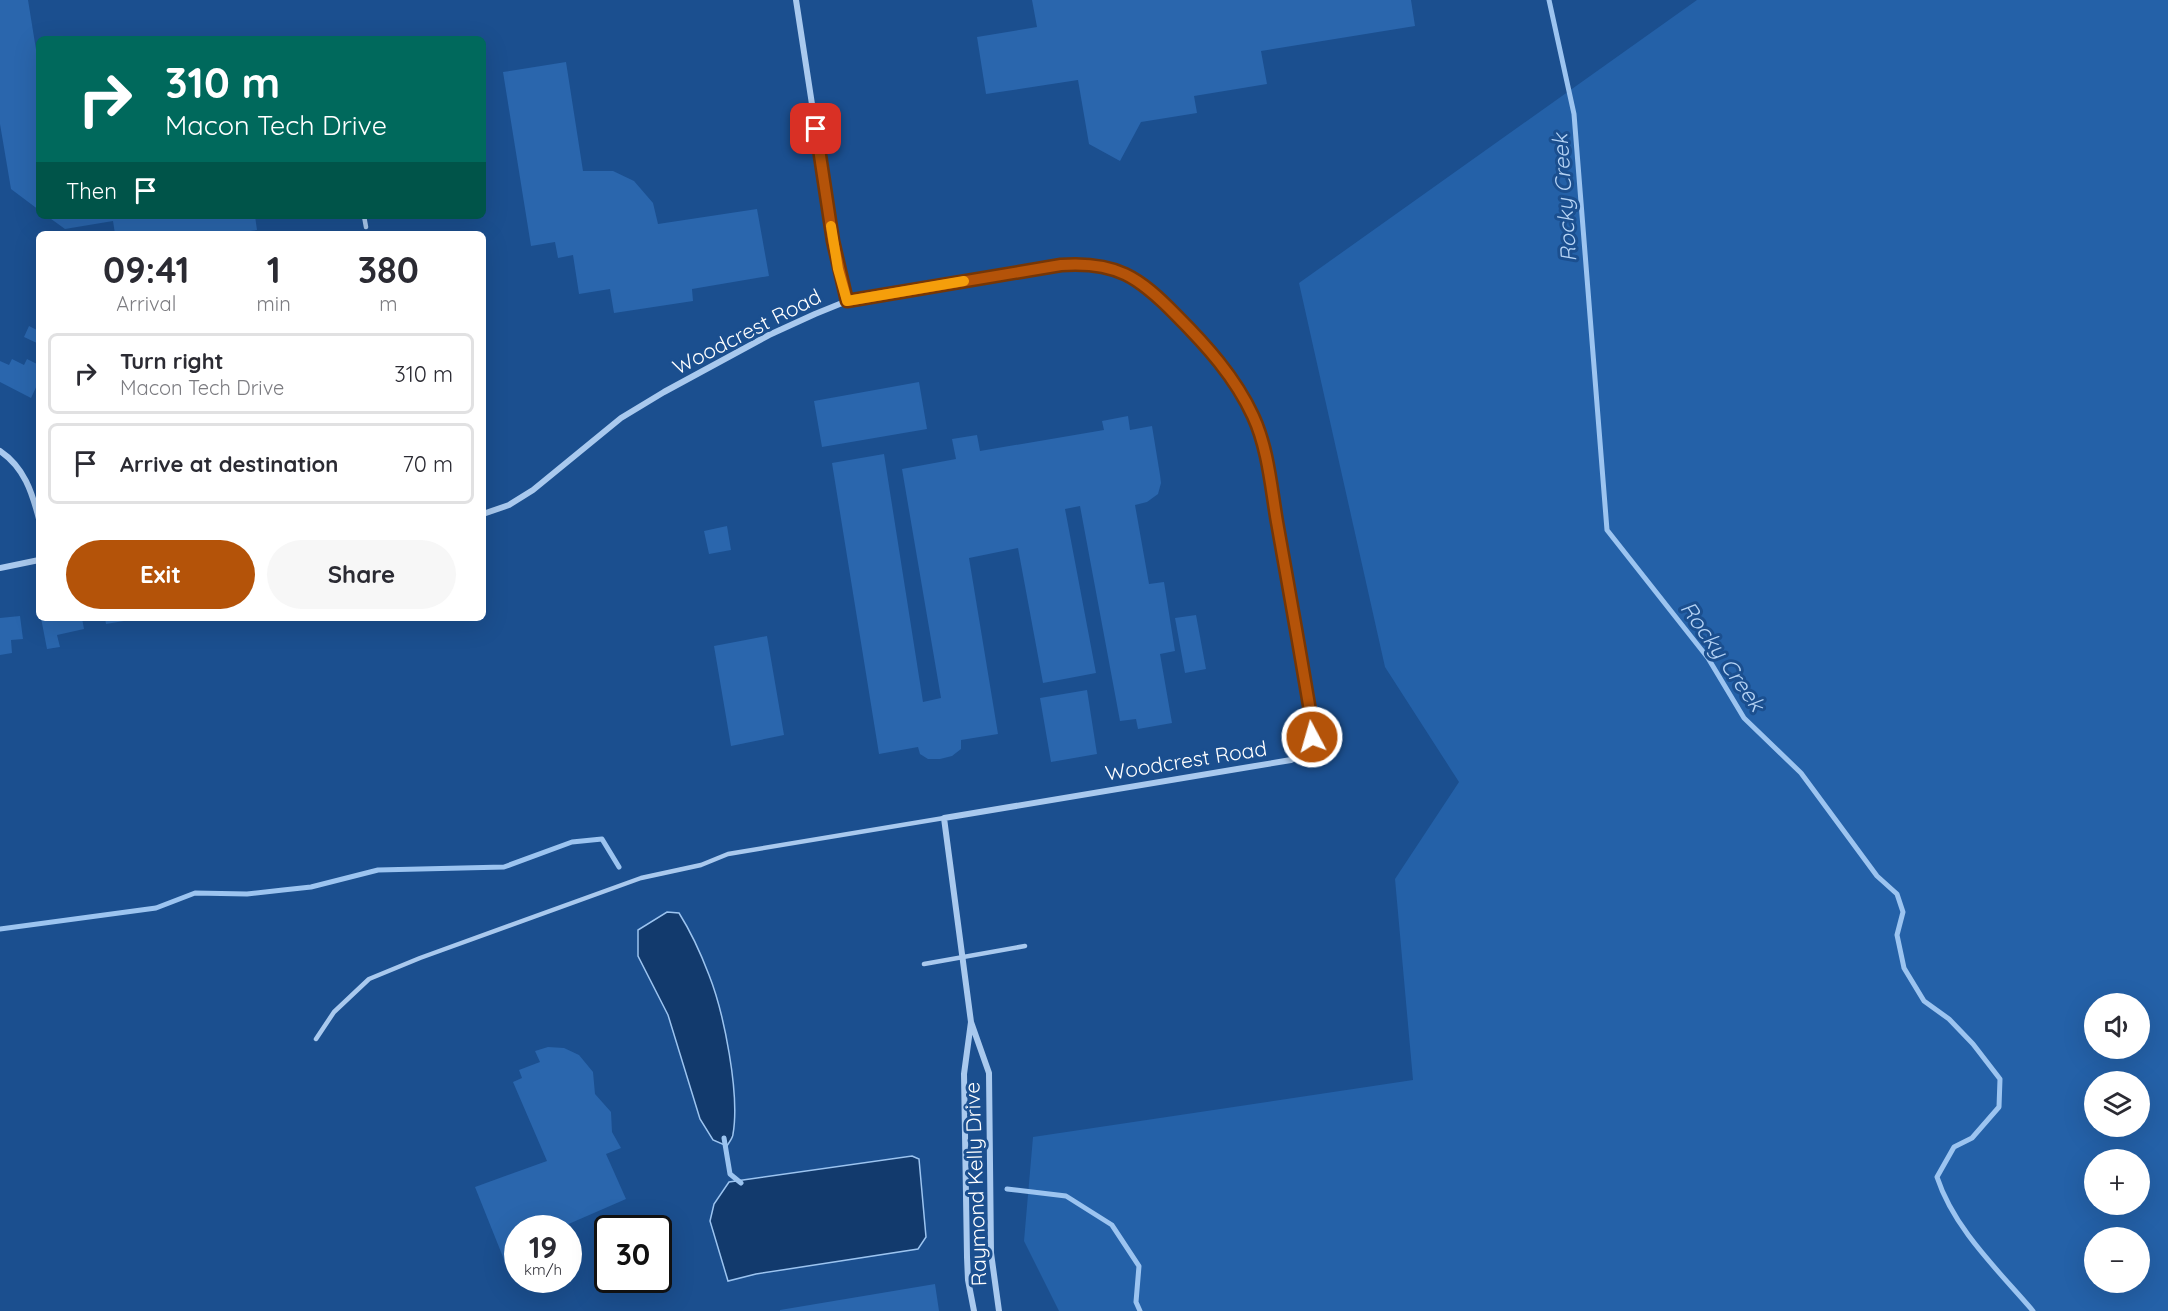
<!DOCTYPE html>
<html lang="en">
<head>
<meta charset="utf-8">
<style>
	body { margin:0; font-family:Quicksand,sans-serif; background:#f7f7f7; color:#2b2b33; height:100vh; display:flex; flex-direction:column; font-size:22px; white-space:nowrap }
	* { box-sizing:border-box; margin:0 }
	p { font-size:20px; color:#7c7c81 }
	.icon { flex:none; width:33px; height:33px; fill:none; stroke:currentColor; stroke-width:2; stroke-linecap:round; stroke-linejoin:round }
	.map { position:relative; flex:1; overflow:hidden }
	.side { position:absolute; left:36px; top:231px; width:450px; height:390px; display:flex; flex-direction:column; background:#fff; border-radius:9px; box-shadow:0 6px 24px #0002 }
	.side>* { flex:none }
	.guide { position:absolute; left:36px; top:36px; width:450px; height:183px; border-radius:9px; box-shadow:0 6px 24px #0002; background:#00695c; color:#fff; overflow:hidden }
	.tools { position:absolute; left:2084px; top:993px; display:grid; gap:12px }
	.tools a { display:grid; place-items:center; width:66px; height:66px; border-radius:50%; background:#fff; box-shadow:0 6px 24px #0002; font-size:30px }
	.speed { position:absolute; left:504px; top:1215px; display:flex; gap:12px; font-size:30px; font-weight:700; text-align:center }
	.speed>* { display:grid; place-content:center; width:78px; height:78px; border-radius:50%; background:#fff; box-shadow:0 6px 24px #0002; line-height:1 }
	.speed small { font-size:15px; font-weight:400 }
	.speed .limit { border:3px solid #111; border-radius:9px; background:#fff; color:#111 }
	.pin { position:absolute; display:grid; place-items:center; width:51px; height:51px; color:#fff; margin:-26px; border-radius:12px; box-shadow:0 3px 9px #0006 }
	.me { position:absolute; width:66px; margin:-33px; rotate:354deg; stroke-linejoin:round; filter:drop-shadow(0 0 4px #0008) }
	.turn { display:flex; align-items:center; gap:21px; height:126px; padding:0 30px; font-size:27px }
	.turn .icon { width:78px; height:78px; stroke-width:2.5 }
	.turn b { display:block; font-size:42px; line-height:51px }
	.then { display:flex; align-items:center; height:57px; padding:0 30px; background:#0003; gap:12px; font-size:22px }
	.eta { display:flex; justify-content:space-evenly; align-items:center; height:102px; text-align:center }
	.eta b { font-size:36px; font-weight:700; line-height:42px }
	.primary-button { display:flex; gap:12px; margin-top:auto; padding:12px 30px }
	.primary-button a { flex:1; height:69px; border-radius:36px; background:#b45309; color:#fff; font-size:24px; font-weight:700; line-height:69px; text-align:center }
	.primary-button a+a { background:#f7f7f7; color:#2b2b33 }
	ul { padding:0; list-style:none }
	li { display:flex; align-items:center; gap:18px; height:81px; margin:0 12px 9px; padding:0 18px; border:3px solid #e1e1e2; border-radius:9px }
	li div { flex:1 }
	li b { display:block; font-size:22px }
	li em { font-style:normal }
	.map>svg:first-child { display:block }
	.green { fill:#2461a8; fill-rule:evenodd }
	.water { fill:#123a6d; stroke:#9cc4f0; stroke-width:1.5 }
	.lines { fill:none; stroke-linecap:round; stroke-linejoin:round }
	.stream { stroke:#9cc4f0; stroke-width:5 }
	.building { fill:#2a66ad }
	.lane { stroke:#a9c9ee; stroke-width:4.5 }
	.street { stroke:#a9c9ee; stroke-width:6 }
	.route-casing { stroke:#753606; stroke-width:15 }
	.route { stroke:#b45309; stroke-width:10 }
	.slow { stroke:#f59e0b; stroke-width:10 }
	.labels { text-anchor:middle; stroke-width:6; stroke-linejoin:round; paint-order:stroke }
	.street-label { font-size:21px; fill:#fff; stroke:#1b4f8f }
	.water-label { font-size:22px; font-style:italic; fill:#b5d3f5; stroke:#1b4f8f }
</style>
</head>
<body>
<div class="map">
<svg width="2168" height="1311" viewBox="0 0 2168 1311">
	<rect width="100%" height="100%" fill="#1b4f8f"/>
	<path class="green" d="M1697 0H2168V1311H1059L1024 1241 1033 1137 1413 1080 1395 879 1459 782 1385 667 1299 283ZM2094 1004H2139V1048H2094ZM2094 1082H2139V1126H2094ZM2094 1160H2139V1204H2094ZM2094 1238H2139V1282H2094Z"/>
	<path class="water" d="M667 912 679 913C691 932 701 954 709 975 724 1013 740 1094 733 1134 733 1138 729 1142 727 1146L713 1140 700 1119 668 1015 638 956V930Z
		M912 1156 919 1159 926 1237 918 1249 756 1274 728 1281 710 1221 714 1204 729 1182Z"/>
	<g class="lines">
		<path class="stream" d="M1549 0 1574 114 1607 530 1708 658 1744 718 1801 773 1877 876 1897 894 1903 912 1897 935 1904 968 1924 1001 1949 1019 1973 1044 2000 1079 1999 1107 1972 1138 1954 1147 1937 1177C1954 1229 1998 1270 2033 1311
			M0 929 156 908 195 893 247 894 283 890 311 887 378 870 504 867 572 842 602 839 619 867
			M724 1138 730 1174 741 1183
			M1007 1189 1066 1196 1112 1225 1139 1266 1136 1302 1140 1311"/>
	</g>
	<path class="building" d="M0 0H28L39 68V210L11 189 0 124Z
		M1032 0H1411L1415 26 1261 51 1267 84 1194 96 1197 113 1141 122 1120 161 1089 144 1078 80 986 94 977 37 1037 27Z
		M566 62 583 171H613L634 181 653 203 658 224 757 209 769 276 692 289 693 301 614 313 610 289 579 294 573 255 558 258 555 242 531 246 503 72Z
		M47 216H255L257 230 230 234H115L113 221 65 229Z
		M29 326 39 331V344L24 337Z
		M12 359 24 365 27 359 39 365V381L31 398 0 382V361L9 365Z
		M919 382 927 429 822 447 814 401Z
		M1128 416 1130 430 1152 426 1160 475 1161 483 1158 494 1147 502 1135 505 1149 584 1164 582 1175 651 1160 654 1172 723 1138 729 1136 719 1120 721 1080 506 1065 509 1096 673 1043 683 1018 548 969 558 998 734 961 740V749L952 756 940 759H928L920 754 918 747 879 754 832 463 884 454 923 702 941 698 902 469 956 459 952 439 977 435 980 451 1104 430 1102 421Z
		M727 526 731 550 709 554 704 531Z
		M1196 615 1206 669 1185 673 1175 618Z
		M20 616 23 639 11 640 12 653 0 655V618Z
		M41 618H82L84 629 57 635 60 647 47 649Z
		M105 618H136V619L106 624Z
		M767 636 784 735 731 746 714 646Z
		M1087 690 1097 754 1051 762 1040 698Z
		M548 1047 564 1048 579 1055 593 1072 595 1094 611 1112 612 1132 621 1148 606 1154 626 1199 564 1226 565 1228H518V1269L509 1272 475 1187 547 1161 513 1082 522 1078 519 1070 540 1062 535 1051Z
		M935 1284 939 1311H780V1310Z"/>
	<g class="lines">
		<path class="lane" d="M364 216 366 227
			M924 964 1025 946
			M316 1039 334 1012 369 979 420 958 641 878 701 865 728 854 944 818"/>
		<path class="street" d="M796 0 833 241 847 301
			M0 451C24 467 32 492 39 519
			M483 514 509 505 533 490 621 418 664 392 769 335 815 314 847 301 1061 265C1084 263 1108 264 1129 275 1165 294 1225 363 1245 399 1252 412 1257 427 1262 442L1312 723C1312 741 1308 752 1291 760L944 818 971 1022
			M0 568 39 560
			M974 1311 968 1280 967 1257 964 1074 971 1022 989 1073 991 1253 999 1311"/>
	</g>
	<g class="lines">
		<defs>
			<path id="route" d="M816 129 833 241 847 301 1061 265C1116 261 1139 277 1176 315 1206 345 1235 377 1253 416 1268 448 1271 487 1277 522 1289 589 1301 656 1312 723V737"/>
		</defs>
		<use href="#route" class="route-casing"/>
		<use href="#route" class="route"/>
		<path class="slow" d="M831 226 838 269 847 301 964 281"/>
	</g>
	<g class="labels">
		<g class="street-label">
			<text transform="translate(747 332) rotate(-27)" y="7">Woodcrest Road</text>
			<text transform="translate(1186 761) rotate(-9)" y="7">Woodcrest Road</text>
			<text transform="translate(976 1184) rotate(-92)" y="7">Raymond Kelly Drive</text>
		</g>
		<g class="water-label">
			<text transform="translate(1564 198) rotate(-94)" y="8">Rocky Creek</text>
			<text transform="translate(1723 656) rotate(55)" y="8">Rocky Creek</text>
		</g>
	</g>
</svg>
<div class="tools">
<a><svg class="icon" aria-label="sound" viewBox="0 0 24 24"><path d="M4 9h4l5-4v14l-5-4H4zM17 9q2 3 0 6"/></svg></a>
<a><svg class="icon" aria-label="layers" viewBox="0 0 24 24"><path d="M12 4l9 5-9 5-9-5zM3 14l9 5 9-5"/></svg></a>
<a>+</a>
<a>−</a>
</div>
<div class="speed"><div>19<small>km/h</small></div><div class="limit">30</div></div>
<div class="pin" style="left:816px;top:129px;background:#d93025"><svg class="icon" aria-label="arrive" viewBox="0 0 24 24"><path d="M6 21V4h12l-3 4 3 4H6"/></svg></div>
<svg class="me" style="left:1312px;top:737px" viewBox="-20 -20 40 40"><circle r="17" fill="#b45309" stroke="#fff" stroke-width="3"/><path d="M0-11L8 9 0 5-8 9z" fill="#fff"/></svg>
<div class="guide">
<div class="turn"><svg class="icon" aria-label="right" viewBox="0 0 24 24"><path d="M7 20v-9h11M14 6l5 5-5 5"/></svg><div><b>310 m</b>Macon Tech Drive</div></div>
<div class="then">Then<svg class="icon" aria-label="arrive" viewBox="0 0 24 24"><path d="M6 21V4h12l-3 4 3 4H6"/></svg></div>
</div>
<section class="side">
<div class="eta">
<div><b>09:41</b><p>Arrival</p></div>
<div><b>1</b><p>min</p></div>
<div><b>380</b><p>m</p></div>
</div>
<ul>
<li><svg class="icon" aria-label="right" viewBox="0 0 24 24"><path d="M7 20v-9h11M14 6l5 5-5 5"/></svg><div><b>Turn right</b><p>Macon Tech Drive</p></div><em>310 m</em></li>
<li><svg class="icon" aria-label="arrive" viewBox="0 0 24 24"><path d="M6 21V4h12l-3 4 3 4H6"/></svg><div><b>Arrive at destination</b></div><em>70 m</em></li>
</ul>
<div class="primary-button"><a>Exit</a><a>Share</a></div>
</section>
</div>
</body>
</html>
